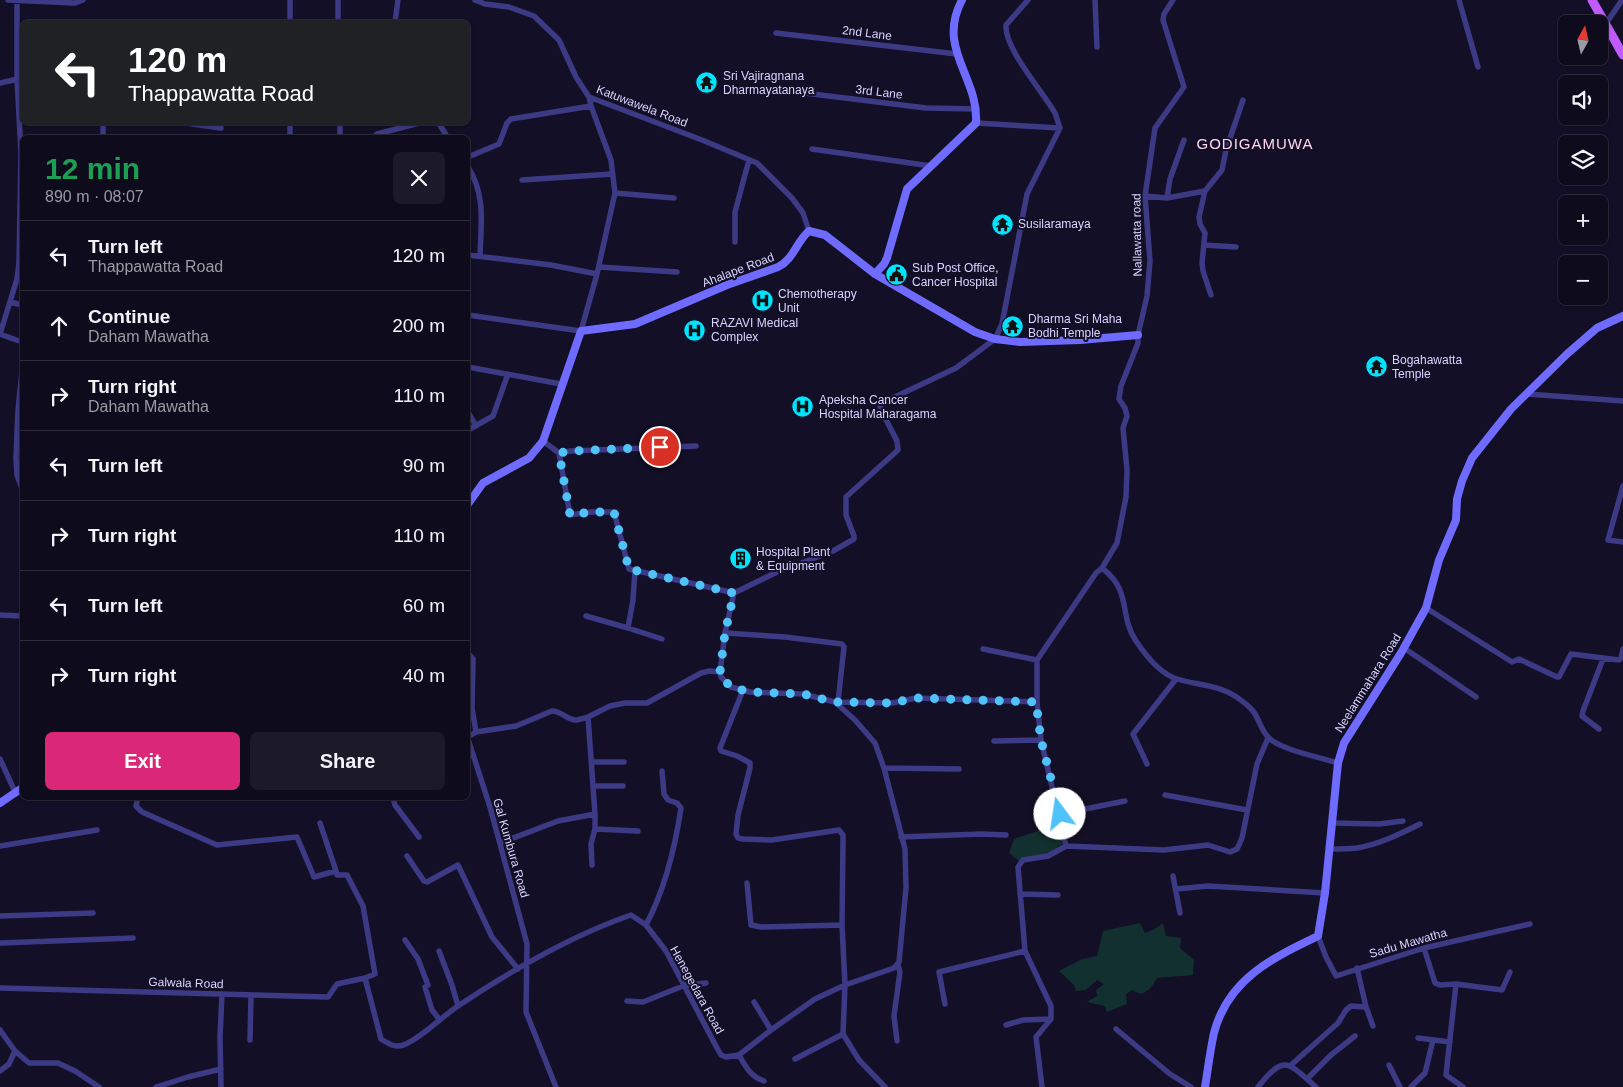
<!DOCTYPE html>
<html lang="en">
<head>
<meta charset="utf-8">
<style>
	body { margin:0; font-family:Helvetica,sans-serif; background:#1c1929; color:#f1f3f6; height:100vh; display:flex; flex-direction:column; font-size:19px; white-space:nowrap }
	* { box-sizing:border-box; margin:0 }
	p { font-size:16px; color:#9b9ba3 }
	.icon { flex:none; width:28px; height:28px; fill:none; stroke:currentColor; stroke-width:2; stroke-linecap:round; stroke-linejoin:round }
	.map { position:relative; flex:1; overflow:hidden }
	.sheet { position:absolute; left:20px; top:135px; width:450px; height:665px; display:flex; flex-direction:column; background:#0e0b1c; border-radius:8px; box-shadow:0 1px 4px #0004,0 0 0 1px #2e2b3b }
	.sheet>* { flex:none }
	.guide { position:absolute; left:20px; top:20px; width:450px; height:105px; border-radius:8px; box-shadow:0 1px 4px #0004,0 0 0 1px #2e2b3b; background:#202124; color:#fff; overflow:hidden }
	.needle { width:32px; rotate:8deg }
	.controls { position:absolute; left:1558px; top:15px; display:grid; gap:10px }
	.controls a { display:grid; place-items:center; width:50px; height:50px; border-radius:8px; background:#0e0b1c; box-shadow:0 1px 4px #0004,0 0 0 1px #2e2b3b; font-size:25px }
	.pin { position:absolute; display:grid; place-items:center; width:42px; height:42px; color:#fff; margin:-21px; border:2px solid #fff; border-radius:50%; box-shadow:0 1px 5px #0007 }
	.me { position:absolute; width:55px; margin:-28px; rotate:346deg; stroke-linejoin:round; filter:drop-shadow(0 0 4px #0008) }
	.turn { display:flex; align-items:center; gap:18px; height:105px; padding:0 25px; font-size:22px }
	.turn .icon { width:65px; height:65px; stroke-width:2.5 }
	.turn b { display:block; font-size:35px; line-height:42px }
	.round { display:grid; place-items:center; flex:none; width:52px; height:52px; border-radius:8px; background:#1c1929 }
	.headline { display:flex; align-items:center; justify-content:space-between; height:85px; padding:0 25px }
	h1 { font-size:30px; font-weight:800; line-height:38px; color:#1e9e55 }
	.primary-button { display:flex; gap:10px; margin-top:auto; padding:10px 25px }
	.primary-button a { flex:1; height:58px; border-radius:8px; background:#db2777; color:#fff; font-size:20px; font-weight:800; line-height:58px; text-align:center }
	.primary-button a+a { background:#1c1929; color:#f1f3f6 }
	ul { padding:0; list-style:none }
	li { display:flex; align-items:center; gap:15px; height:70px; padding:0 25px; border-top:1px solid #2e2b3b }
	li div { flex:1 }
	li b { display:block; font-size:19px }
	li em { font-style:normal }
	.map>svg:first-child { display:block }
	.green { fill:#12302f }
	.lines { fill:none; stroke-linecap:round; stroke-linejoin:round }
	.street { stroke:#3d3a85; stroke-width:5.5 }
	.secondary { stroke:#6f6bff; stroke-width:8 }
	.primary { stroke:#c25bff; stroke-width:9 }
	.route { stroke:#4fc3f7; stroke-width:9; stroke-dasharray:0 16.2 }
	.labels { text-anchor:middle; stroke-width:4; stroke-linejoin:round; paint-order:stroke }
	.street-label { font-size:12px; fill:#d9d4ff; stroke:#130f26 }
	.poi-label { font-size:12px; fill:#d9d4ff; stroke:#130f26; text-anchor:start }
	.quarter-label { font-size:15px; letter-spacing:1px; fill:#ffd6f0; stroke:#130f26 }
</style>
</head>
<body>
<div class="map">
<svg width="1623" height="1087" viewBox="0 0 1623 1087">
	<rect width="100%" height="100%" fill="#130f26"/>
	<path class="green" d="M1041 830 1042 835 1048 837 1061 834 1062 844 1046 855 1019 861 1009 853 1014 839Z
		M1140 923 1145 933 1153 930 1163 923 1166 936 1181 938 1180 948 1194 960 1193 975 1157 978C1153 985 1149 992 1140 994L1132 990 1126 994 1127 1004 1107 1012 1105 1006 1087 1002 1097 996 1096 990 1104 984 1097 980 1086 990 1076 991 1074 985 1059 971 1082 959 1097 956 1103 931Z"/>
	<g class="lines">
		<path class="street" d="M8 0 75 3 83 0
			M17 0V78L21 153 19 263 17 279 0 334 22 342
			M290 0V22
			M338 0V22
			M475 0 485 4 509 7 534 16 559 40 576 77 589 97 702 140 757 163 792 198 803 213 809 231
			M1095 0 1097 47
			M1459 0 1478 67
			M395 22 398 0
			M1605 25 1622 0
			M776 33 957 54
			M0 83 22 78
			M780 90 926 108 977 109
			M103 122V138
			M178 122 221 128
			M290 122V138
			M340 122V138
			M438 122 448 138
			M976 123 1060 128
			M373 138 377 134 423 122
			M812 149 931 166
			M468 157 499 144 507 123 511 119 591 106
			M468 167C486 195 481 225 480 256
			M522 180 612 174
			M1205 191 1199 217 1200 224 1205 233 1202 263 1203 271 1211 295
			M615 193 674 198
			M1145 196 1167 198 1205 191 1222 170 1226 150 1243 100
			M1167 198 1170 179 1184 140
			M735 242V212L749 160
			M1204 245 1236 247
			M468 255 551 265 597 274
			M599 267 677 272
			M10 302 22 305
			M468 315 581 331 597 274 615 193 611 160 591 106 589 97
			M468 367 561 384
			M22 371 18 410 16 458 17 475 22 489
			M1527 394 1623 401
			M468 412 476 426
			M468 430 493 416 508 374
			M543 441 559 453 570 515 591 512H614L629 569 734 593
			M559 453 571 451 696 446
			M1623 486 1608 540 1623 542
			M1102 568 1117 543 1126 497 1127 470 1123 428 1127 416 1125 408 1119 399 1121 386 1138 343V335L1147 296 1150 261 1145 196 1155 128 1184 87 1163 20 1164 14 1173 0
			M1426 608 1512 662 1519 659 1557 677H1559L1571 654 1619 660 1621 658 1623 649
			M0 615 22 616
			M586 616 628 628 633 600 635 571
			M628 628 662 639
			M725 633 785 637 842 644 844 647 838 702
			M1404 648 1476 697
			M983 649 1037 660
			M468 653 473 659 472 708 476 732
			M743 690 720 748 721 751 737 756 750 763V768L738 815 736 834 738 838 743 839 772 840 839 830 843 835V841L842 925 845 985 843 1034 859 1060 885 1087
			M1037 702V660L1096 573 1102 568C1133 592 1118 614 1136 641 1146 656 1161 674 1177 679 1197 685 1218 685 1235 696 1241 700 1249 706 1253 711 1259 719 1261 730 1268 737 1277 749 1323 758 1338 763
			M588 717 610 706 625 703H647L701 673 710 671 720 672
			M1599 729 1582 716 1583 711 1603 659
			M468 737 476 732 516 726 552 711C561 711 566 719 575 720 579 720 584 718 588 717L595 814V829L591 844 592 865
			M468 739 490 807 527 944 526 1012 556 1087
			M994 741 1041 740
			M0 759 16 794
			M592 762H624
			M1147 764 1133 734 1176 679
			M884 768 959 769
			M594 786H623
			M1165 795 1247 810
			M393 798 395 805 419 837
			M1060 814 1125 801
			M320 823 336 871
			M1332 823 1379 824 1403 821
			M595 829 638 831
			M901 837 981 834 1006 835
			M500 843 558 821 595 814
			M0 846 97 830
			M1066 846 1164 850 1208 845 1230 852 1237 849 1242 838 1257 764 1268 738
			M1330 849C1339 849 1348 849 1357 848 1380 844 1400 834 1420 824
			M407 856 424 881 427 882 458 865 492 937 518 969
			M1173 876 1180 913
			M747 883 751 925 761 927 842 925
			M1176 889 1208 886 1325 893
			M1020 894 1058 895
			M0 916 93 913
			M646 925C665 889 675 848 681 808L677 803 668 800 664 794 662 771
			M1318 936 1326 957 1336 976 1424 948 1530 924
			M405 940 418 959 428 985 425 987 432 1010 439 1019
			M0 943 133 938
			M1424 948 1435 983 1440 985 1456 984 1502 990 1510 972
			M439 951 452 985 458 1006
			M1025 951 1051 1006V1019L1036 1037 1042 1087
			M1357 968 1366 1007 1373 1026
			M365 978 381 1039C389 1044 396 1049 406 1044 425 1035 440 1018 458 1006 512 970 570 936 631 915L646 925 666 951 717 1048 721 1055 726 1057 739 1055 771 1030 815 999 845 985 894 968 899 962 906 888 905 849 884 768 875 743 855 720 835 702
			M1456 984 1446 1075 1463 1087
			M0 988 328 997 337 984 365 978 375 974 363 906 347 875H337L336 871 314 877 297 837 217 845 142 812 136 806 138 798
			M627 1001 643 1002 683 986 706 983
			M754 1002 771 1030
			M945 1004 939 972 1025 951 1018 867 1023 860 1048 856 1066 846 1041 740 1037 702 916 698 892 703 835 702 803 694 750 692 731 687 721 677 720 672 725 633 734 593 775 573 833 551 854 539V536L846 515V497L898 450 897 441 881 410 880 404 956 368 995 339 1002 324 1027 194 1060 128C1058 123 1057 118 1055 113 1043 92 1004 48 1006 25L1028 0
			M1006 1025 1023 1020 1051 1019
			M1116 1029 1170 1074 1191 1087
			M0 1030 15 1051 29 1063H58L75 1071 99 1087
			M1418 1038 1450 1042
			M250 1040 251 995
			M897 1041 894 1016 900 972 898 965
			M739 1055C746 1067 750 1076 764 1081
			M795 1059 843 1034
			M1291 1065 1338 1023 1346 1010 1351 1006 1366 1007
			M1389 1065 1400 1087
			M0 1071 9 1064 15 1051
			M1307 1079 1331 1055 1355 1036
			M156 1087 188 1077 221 1069
			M221 1087 220 1037 222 994
			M1258 1087C1285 1053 1288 1063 1316 1087
			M1411 1087 1425 1073 1433 1040"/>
		<path class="secondary" d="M875 274 884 264 887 258 907 189 976 123C979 77 936 49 962 0
			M468 504 483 483 529 458 543 441 581 331 635 324 727 285 778 267C794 259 796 242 809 231L825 235 875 274 975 332 995 339 1020 342 1080 340 1138 335
			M0 803 22 788
			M1205 1087C1208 1069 1210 1051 1214 1033 1228 979 1272 958 1318 936L1325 893 1338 763 1344 743 1401 653 1426 608 1439 560 1456 520 1457 499 1462 481 1472 458 1511 409 1567 354 1597 328 1623 316"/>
		<path class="primary" d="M1592 0 1623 55"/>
	</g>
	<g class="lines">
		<path class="route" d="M660 447 571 451 559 453 570 515 591 512H614L629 569 734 593 725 633 720 672 721 677 731 687 750 692 803 694 834 702 892 703 916 698 1036 702 1041 740 1060 814"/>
	</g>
	<defs>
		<symbol id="temple-disc" viewBox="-11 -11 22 22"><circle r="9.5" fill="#00e5ff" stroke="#130f26"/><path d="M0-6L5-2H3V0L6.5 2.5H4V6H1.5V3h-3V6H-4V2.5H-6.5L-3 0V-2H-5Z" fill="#111"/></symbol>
		<symbol id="civic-disc" viewBox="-11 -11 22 22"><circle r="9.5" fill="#00e5ff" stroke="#130f26"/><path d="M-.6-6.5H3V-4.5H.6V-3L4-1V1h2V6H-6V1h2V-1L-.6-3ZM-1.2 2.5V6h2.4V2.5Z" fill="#111"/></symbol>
		<symbol id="hospital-disc" viewBox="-11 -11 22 22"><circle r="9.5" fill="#00e5ff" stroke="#130f26"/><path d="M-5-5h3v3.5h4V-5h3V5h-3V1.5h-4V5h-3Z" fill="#111"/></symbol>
		<symbol id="building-disc" viewBox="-11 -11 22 22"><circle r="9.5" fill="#00e5ff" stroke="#130f26"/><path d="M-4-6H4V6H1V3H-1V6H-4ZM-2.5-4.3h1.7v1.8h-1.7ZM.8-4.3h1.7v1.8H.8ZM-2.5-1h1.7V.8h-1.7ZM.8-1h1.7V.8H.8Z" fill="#111"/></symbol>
	</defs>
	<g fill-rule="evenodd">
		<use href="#temple-disc" x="694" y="70" width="25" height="25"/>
		<use href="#temple-disc" x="990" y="212" width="25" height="25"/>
		<use href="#civic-disc" x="884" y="262" width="25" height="25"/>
		<use href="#hospital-disc" x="750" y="288" width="25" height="25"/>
		<use href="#temple-disc" x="1000" y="314" width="25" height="25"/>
		<use href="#hospital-disc" x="682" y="318" width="25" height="25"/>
		<use href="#temple-disc" x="1364" y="354" width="25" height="25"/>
		<use href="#hospital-disc" x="790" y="394" width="25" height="25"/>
		<use href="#building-disc" x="728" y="546" width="25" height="25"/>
	</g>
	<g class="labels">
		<g class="street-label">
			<text transform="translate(867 33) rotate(7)" y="4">2nd Lane</text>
			<text transform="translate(879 92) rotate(7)" y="4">3rd Lane</text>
			<text transform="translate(642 106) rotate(21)" y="4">Katuwawela Road</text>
			<text transform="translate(1137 235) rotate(-91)" y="4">Nallawatta road</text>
			<text transform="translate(738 270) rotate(-21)" y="4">Ahalape Road</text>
			<text transform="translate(1368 683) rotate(-58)" y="4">Neelammahara Road</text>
			<text transform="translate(511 848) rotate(74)" y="4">Gal Kumbura Road</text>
			<text transform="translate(1408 943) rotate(-16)" y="4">Sadu Mawatha</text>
			<text transform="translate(186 983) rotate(2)" y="4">Galwala Road</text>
			<text transform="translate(697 990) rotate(61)" y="4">Henegedara Road</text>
		</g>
		<g class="poi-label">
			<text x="723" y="80">Sri Vajiragnana<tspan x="723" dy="14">Dharmayatanaya</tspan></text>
			<text x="1018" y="228">Susilaramaya</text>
			<text x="912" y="272">Sub Post Office,<tspan x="912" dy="14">Cancer Hospital</tspan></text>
			<text x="778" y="298">Chemotherapy<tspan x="778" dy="14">Unit</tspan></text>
			<text x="1028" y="323">Dharma Sri Maha<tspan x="1028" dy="14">Bodhi Temple</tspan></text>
			<text x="711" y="327">RAZAVI Medical<tspan x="711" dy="14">Complex</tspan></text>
			<text x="1392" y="364">Bogahawatta<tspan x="1392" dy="14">Temple</tspan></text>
			<text x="819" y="404">Apeksha Cancer<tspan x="819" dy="14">Hospital Maharagama</tspan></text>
			<text x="756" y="556">Hospital Plant<tspan x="756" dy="14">&amp; Equipment</tspan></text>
		</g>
		<g class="quarter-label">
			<text x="1255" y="149">GODIGAMUWA</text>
		</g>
	</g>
</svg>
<div class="controls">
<a><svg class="needle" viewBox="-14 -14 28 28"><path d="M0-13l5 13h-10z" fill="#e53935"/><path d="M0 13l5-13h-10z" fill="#9b9ba3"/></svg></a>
<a><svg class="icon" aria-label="sound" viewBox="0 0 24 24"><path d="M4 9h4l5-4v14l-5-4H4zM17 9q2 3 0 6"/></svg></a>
<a><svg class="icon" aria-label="layers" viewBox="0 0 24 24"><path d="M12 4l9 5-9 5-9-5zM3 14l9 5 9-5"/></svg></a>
<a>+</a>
<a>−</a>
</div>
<div class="pin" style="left:660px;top:447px;background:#d93025"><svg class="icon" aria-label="arrive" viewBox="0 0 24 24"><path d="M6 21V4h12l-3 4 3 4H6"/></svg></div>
<svg class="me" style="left:1060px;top:814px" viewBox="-20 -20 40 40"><circle r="19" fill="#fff"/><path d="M0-13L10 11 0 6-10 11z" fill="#4fc3f7"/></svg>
<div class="guide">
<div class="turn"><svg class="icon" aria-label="left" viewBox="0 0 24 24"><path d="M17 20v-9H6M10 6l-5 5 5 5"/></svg><div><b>120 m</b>Thappawatta Road</div></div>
</div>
<section class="sheet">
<div class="headline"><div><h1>12 min</h1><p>890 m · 08:07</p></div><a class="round"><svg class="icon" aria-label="close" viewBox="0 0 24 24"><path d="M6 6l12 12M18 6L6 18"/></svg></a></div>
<ul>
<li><svg class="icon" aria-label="left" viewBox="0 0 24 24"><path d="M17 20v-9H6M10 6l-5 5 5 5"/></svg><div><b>Turn left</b><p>Thappawatta Road</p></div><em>120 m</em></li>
<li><svg class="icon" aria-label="ahead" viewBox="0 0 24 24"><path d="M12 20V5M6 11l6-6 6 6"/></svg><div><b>Continue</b><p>Daham Mawatha</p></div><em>200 m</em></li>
<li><svg class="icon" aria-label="right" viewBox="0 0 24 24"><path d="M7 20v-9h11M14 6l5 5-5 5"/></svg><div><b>Turn right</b><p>Daham Mawatha</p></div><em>110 m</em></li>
<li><svg class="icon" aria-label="left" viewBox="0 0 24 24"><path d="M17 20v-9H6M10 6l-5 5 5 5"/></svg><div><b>Turn left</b></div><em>90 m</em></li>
<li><svg class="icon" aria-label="right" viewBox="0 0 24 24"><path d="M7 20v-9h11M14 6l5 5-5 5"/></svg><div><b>Turn right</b></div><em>110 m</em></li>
<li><svg class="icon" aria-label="left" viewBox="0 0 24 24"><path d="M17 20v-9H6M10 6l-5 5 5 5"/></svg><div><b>Turn left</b></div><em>60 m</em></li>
<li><svg class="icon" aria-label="right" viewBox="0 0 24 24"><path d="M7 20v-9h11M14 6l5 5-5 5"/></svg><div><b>Turn right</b></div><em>40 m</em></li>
</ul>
<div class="primary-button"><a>Exit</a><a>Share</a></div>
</section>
</div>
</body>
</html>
